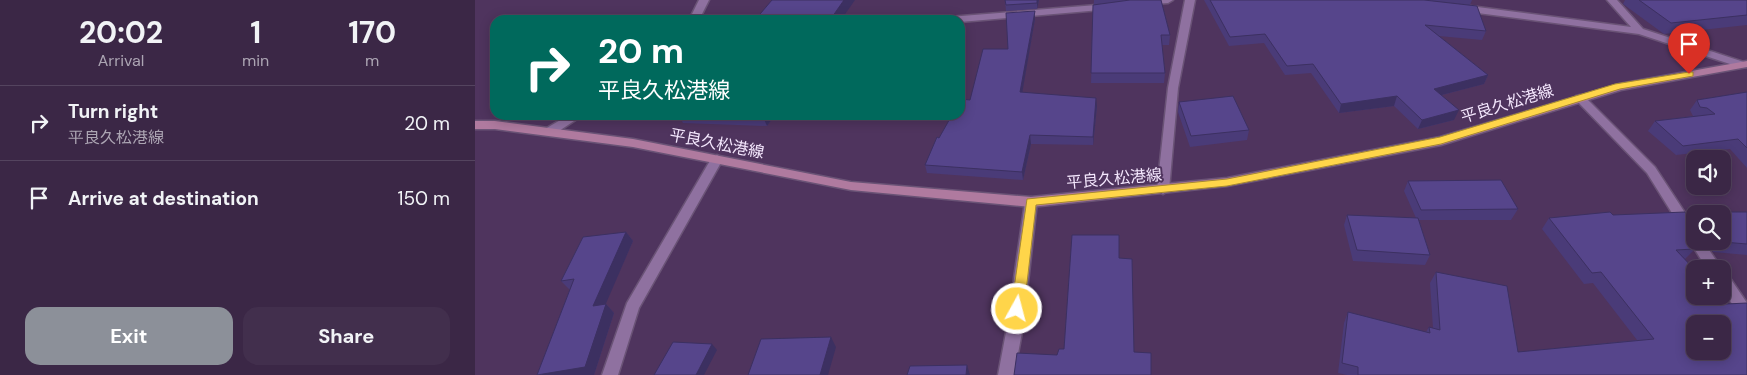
<!DOCTYPE html>
<html lang="en">
<head>
<meta charset="utf-8">
<style>
	body { margin:0; font-family:"DM Sans","Noto Sans JP",sans-serif; background:#422f4d; color:#f1f3f6; height:100vh; display:flex; flex-direction:column; font-size:19px; white-space:nowrap }
	* { box-sizing:border-box; margin:0 }
	p { font-size:16px; color:#aca5b3 }
	.icon { flex:none; width:28px; height:28px; fill:none; stroke:currentColor; stroke-width:2; stroke-linecap:round; stroke-linejoin:round }
	.map { position:relative; flex:1; overflow:hidden }
	.details { display:flex; flex-direction:column; background:#3b2746; width:475px }
	.details>* { flex:none }
	.banner { position:absolute; left:15px; top:15px; width:475px; height:105px; border-radius:15px; box-shadow:0 2px 12px #0003,0 0 0 1px #54445f; background:#00695c; color:#fff; overflow:hidden }
	.fabs { position:absolute; left:1211px; top:150px; display:grid; gap:10px }
	.fabs a { display:grid; place-items:center; width:45px; height:45px; border-radius:10px; background:#3b2746; box-shadow:0 2px 12px #0003,0 0 0 1px #54445f; font-size:25px }
	.pin { position:absolute; display:grid; place-items:center; width:42px; height:42px; color:#fff; margin:-51px -21px; border-radius:50% 50% 50% 0; rotate:-45deg; box-shadow:0 0 5px #0007 }
	.pin .icon { rotate:45deg }
	.me { position:absolute; width:55px; margin:-28px; rotate:7deg; stroke-linejoin:round; filter:drop-shadow(0 0 4px #0008) }
	.turn { display:flex; align-items:center; gap:18px; height:105px; padding:0 25px; font-size:22px }
	.turn .icon { width:65px; height:65px; stroke-width:2.5 }
	.turn b { display:block; font-size:35px; line-height:42px }
	.eta { display:flex; justify-content:space-evenly; align-items:center; height:85px; text-align:center }
	.eta b { font-size:30px; font-weight:700; line-height:35px }
	.button { display:flex; gap:10px; margin-top:auto; padding:10px 25px }
	.button a { flex:1; height:58px; border-radius:15px; background:#8c9099; color:#fff; font-size:20px; font-weight:700; line-height:58px; text-align:center }
	.button a+a { background:#422f4d; color:#f1f3f6 }
	ul { padding:0; list-style:none }
	li { display:flex; align-items:center; gap:15px; height:75px; padding:0 25px; border-top:1px solid #54445f }
	li div { flex:1 }
	li b { display:block; font-size:19px }
	li em { font-style:normal }
	main { display:flex; flex:1; min-height:0 }
	.map>svg:first-child { display:block }
	.lines { fill:none; stroke-linecap:round; stroke-linejoin:round }
	.minor-casing { stroke:#6a5376; stroke-width:3 }
	.secondary-casing { stroke:#6a5376; stroke-width:3 }
	.minor { fill:#8f71a0; fill-rule:evenodd }
	.secondary { fill:#af7a9f; fill-rule:evenodd }
	.wall { fill:#4a3b78 }
	.shaded-wall { fill:#3c3061 }
	.building { fill:#56458b; stroke:#3c3061; fill-rule:evenodd }
	.route { fill:#ffd54a; stroke:#a68a30 }
	.labels { text-anchor:middle; stroke-width:4; stroke-linejoin:round; paint-order:stroke }
	.street-label { font-size:16px; fill:#f4e7fd; stroke:#4f345e }
</style>
</head>
<body>
<main>
<section class="details">
<div class="eta">
<div><b>20:02</b><p>Arrival</p></div>
<div><b>1</b><p>min</p></div>
<div><b>170</b><p>m</p></div>
</div>
<ul>
<li><svg class="icon" aria-label="right" viewBox="0 0 24 24"><path d="M7 20v-9h11M14 6l5 5-5 5"/></svg><div><b>Turn right</b><p>平良久松港線</p></div><em>20 m</em></li>
<li><svg class="icon" aria-label="arrive" viewBox="0 0 24 24"><path d="M6 21V4h12l-3 4 3 4H6"/></svg><div><b>Arrive at destination</b></div><em>150 m</em></li>
</ul>
<div class="button"><a>Exit</a><a>Share</a></div>
</section>
<div class="map">
<svg width="1272" height="375" viewBox="0 0 1272 375">
	<rect width="100%" height="100%" fill="#4f345e"/>
	<g class="lines">
		<defs>
			<path id="minor" d="M224 0H234L224 20H214Z
				M669 0H698L693 3 666 5 664 3Z
				M710 0H720L703 88 694 190 688 194 682 190 693 88Z
				M1132 0H1142L1168 29 1272 63V67H1264L1164 34 987 11 982 8 987 5 1156 27Z
				M634 4 637 5V9L485 22V20H469L474 17Z
				M1105 95 1109 96 1180 167 1220 228V241H1228L1247 269H1232L1172 173 1101 100 1100 98 1101 96Z
				M94 115H108L78 135H70L68 132 70 129Z
				M242 155 248 159 164 308 143 375H127L152 303 236 159Z
				M556 197 562 202 548 327 539 375H523L532 327 550 202Z
				M1248 273 1253 275 1272 303V321L1267 319 1248 290Z"/>
			<path id="secondary" d="M1272 61V67L1146 90 966 145 752 186 556 207 376 190 158 147 20 129H0V121H20L158 139 376 182 556 197 752 178 965 137 1144 84Z"/>
		</defs>
		<use href="#minor" class="minor-casing"/>
		<use href="#secondary" class="secondary-casing"/>
		<use href="#minor" class="minor"/>
		<use href="#secondary" class="secondary"/>
	</g>
	<path class="wall" d="M530 0H564L562 9 531 11Z
		M619 0H686L695 35 694 45H687L690 73 689 83H616Z
		M729 0H997L995 5 1011 31 1007 40 964 36 1013 75 1009 84 967 95 979 120 943 129 919 106 864 113 836 73 810 75 789 43 754 46Z
		M1150 0H1272V25L1189 34 1148 4Z
		M560 19 547 92 622 106 618 145 556 144 548 180 452 173 450 165 464 138Z
		M1272 92V168L1255 149 1201 155 1173 131 1180 121 1218 116 1215 110 1222 100Z
		M704 102 774 130 772 140 715 147 703 112Z
		M203 115H300L292 126 208 123Z
		M933 181 1043 209 1036 220H944L955 255 950 265 878 261 869 225 872 215 941 218 929 191Z
		M1228 212H1272V255L1238 252 1230 241H1248V214H1226Z
		M1138 215 1220 227V241H1228L1210 259 1272 375H872L863 373 869 323 873 312 951 332 954 327 958 328 955 283 961 272 1043 352 1162 340 1118 283 1109 284 1067 229 1074 218Z
		M151 232 158 241 130 304H131L139 313 119 375H62L95 289H94L86 281Z"/>
	<path class="shaded-wall" d="M369 0H380L366 20H355Z
		M562 0H564L562 9Z
		M560 11V19L546 100 545 92Z
		M1013 75 1009 84 955 98 959 89Z
		M922 96 919 106 864 113 866 104Z
		M621 98 622 106 618 145V137Z
		M984 110 979 120 943 129 947 120Z
		M287 115H300L292 126Z
		M555 135 556 144 548 180 547 172Z
		M151 232 158 241 126 315 118 306Z
		M131 304 139 313 119 375H66Z
		M356 337 361 347 353 375H345Z
		M237 344 242 350 229 375H221Z
		M492 365 495 375H491Z"/>
	<path class="building" d="M297 0H369L355 20H280Z
		M530 0H562V3L531 5Z
		M655 0H686L695 35H686L690 73H616L618 5Z
		M735 0H949L1002 6 1011 31 950 25 1013 75 959 89 984 110 947 120 922 96 866 104 838 64 812 66 790 34 755 37Z
		M1164 0H1272V15L1196 23Z
		M560 11 545 92 621 98 618 137 555 135 547 172 450 165 462 137 464 138 477 115H485V101L486 99 495 100 508 49H533L531 13Z
		M1272 92V148L1263 139 1208 146 1180 121 1240 114 1232 108 1225 107 1222 100Z
		M758 96 774 130 716 136 704 102Z
		M1026 180 1043 209 946 210 933 181Z
		M1135 212 1138 215 1210 212 1220 227V240L1211 239 1219 249 1201 250 1220 270V296H1244L1251 304 1272 303V375H883V367L867 363 873 312 955 333 954 327 965 330 961 272 1032 286 1043 352 1179 339 1126 272 1117 273 1074 218ZM1220 324H1248V351H1220Z
		M1228 212H1272V244L1248 242V214H1229Z
		M872 215 943 218 955 255 882 250Z
		M151 232 118 306 131 304 110 367 62 375 99 279 86 281 108 237Z
		M597 235H644V258L657 259 659 352 676 353V375H539L542 353 582 355 584 349H589Z
		M356 337 345 375H273L286 339Z
		M198 342 237 344 221 375H179Z
		M492 365 491 375H432L435 366Z"/>
	<path class="route" d="M1214 72H1218V76L1145 89 966 144 752 186 561 205 549 309 547 313H538L536 309 552 199 752 179 965 137 1140 84Z"/>
	<g class="labels">
		<g class="street-label">
			<text transform="translate(1032 103) rotate(-17)" y="6">平良久松港線</text>
			<text transform="translate(242 143) rotate(11)" y="6">平良久松港線</text>
			<text transform="translate(639 178) rotate(-5)" y="6">平良久松港線</text>
		</g>
	</g>
</svg>
<div class="fabs">
<a><svg class="icon" aria-label="sound" viewBox="0 0 24 24"><path d="M4 9h4l5-4v14l-5-4H4zM17 9q2 3 0 6"/></svg></a>
<a><svg class="icon" aria-label="search" viewBox="0 0 24 24"><circle cx="10" cy="10" r="6"/><path d="M15 15l6 6"/></svg></a>
<a>+</a>
<a>−</a>
</div>
<div class="pin" style="left:1214px;top:74px;background:#d93025"><svg class="icon" aria-label="arrive" viewBox="0 0 24 24"><path d="M6 21V4h12l-3 4 3 4H6"/></svg></div>
<svg class="me" style="left:542px;top:309px" viewBox="-20 -20 40 40"><circle r="17" fill="#ffd54a" stroke="#fff" stroke-width="3"/><path d="M0-11L8 9 0 5-8 9z" fill="#fff"/></svg>
<div class="banner">
<div class="turn"><svg class="icon" aria-label="right" viewBox="0 0 24 24"><path d="M7 20v-9h11M14 6l5 5-5 5"/></svg><div><b>20 m</b>平良久松港線</div></div>
</div>
</div>
</main>
</body>
</html>
